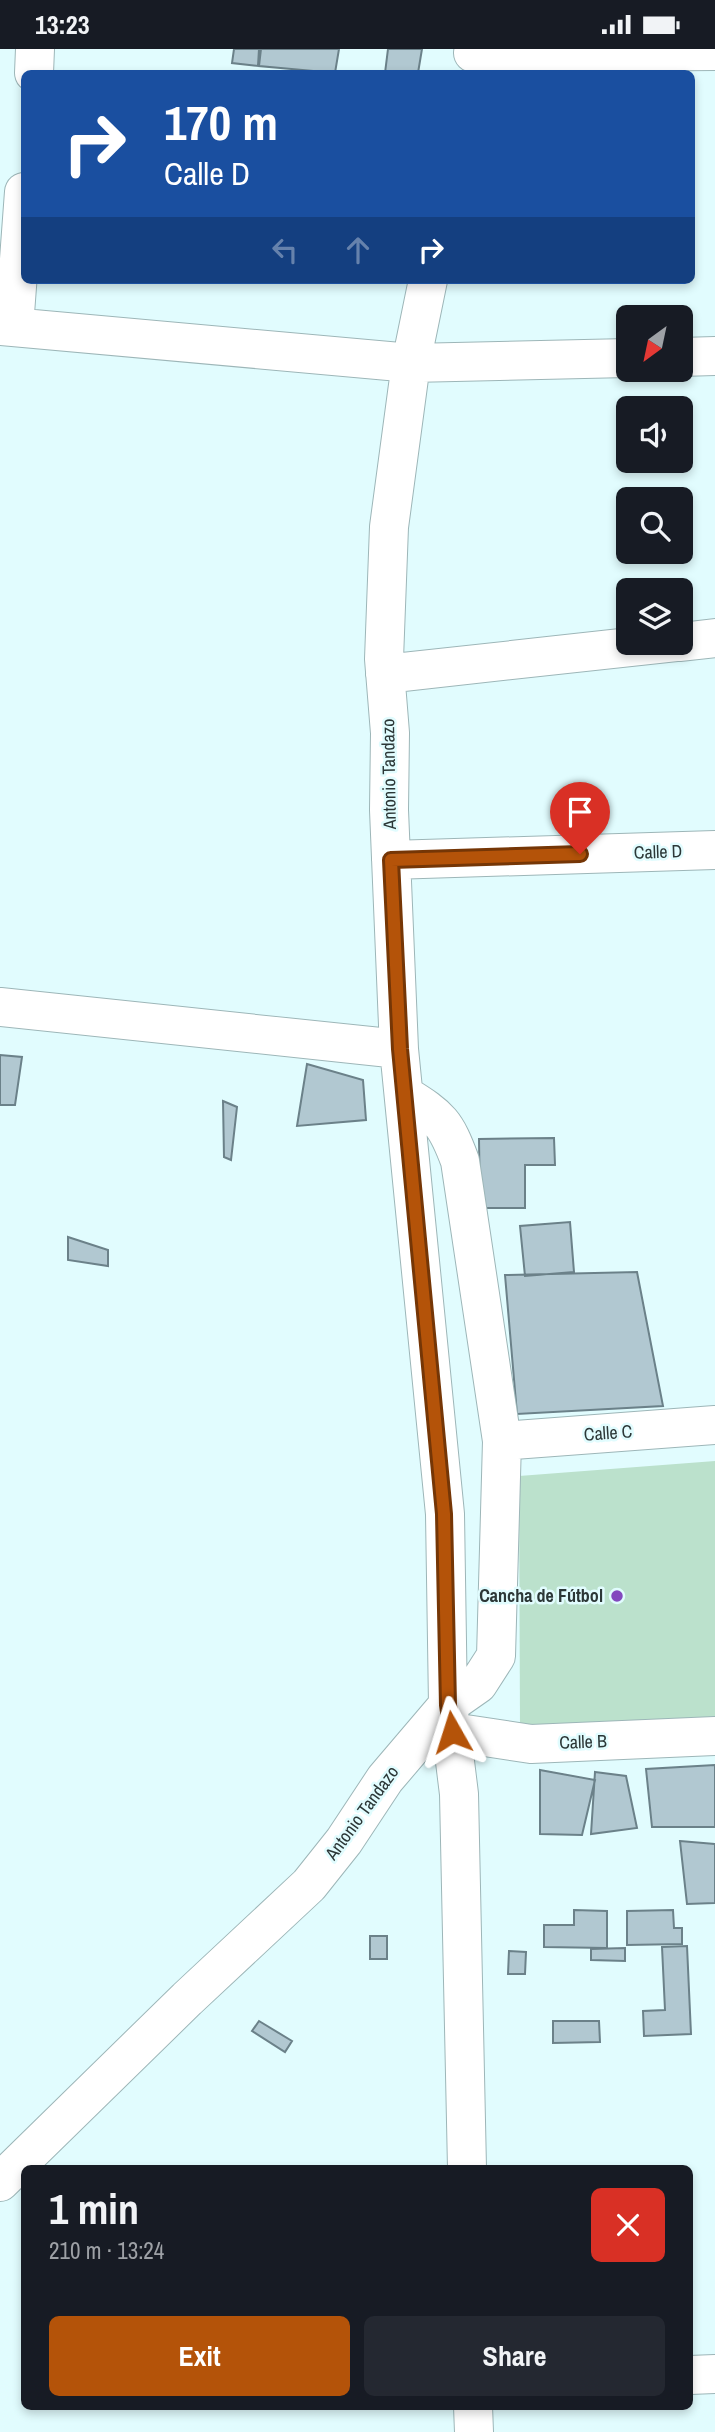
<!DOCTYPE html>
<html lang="en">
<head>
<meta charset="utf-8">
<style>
	body { margin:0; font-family:"Archivo Narrow",sans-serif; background:#242831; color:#f1f3f6; height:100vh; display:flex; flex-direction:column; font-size:26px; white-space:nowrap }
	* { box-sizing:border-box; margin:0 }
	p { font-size:23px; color:#9ea1a6 }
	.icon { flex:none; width:38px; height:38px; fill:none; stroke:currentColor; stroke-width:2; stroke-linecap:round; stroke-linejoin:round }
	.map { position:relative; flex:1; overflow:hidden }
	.side { position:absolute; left:21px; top:2116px; width:672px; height:245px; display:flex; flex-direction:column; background:#171b24; border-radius:10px; box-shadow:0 4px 10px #0003 }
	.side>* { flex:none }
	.guide { position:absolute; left:21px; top:21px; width:674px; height:214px; border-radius:10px; box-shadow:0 4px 10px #0003; background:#1a4fa0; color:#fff; overflow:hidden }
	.needle { width:46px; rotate:213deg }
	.tools { position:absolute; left:616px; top:256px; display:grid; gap:14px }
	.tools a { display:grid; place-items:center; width:77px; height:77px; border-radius:10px; background:#171b24; box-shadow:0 4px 10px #0003; font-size:35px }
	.pin { position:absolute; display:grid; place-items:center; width:60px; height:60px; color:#fff; margin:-72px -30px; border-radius:50% 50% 50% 0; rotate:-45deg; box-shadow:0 0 7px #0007 }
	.pin .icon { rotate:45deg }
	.me { position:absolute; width:77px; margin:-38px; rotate:354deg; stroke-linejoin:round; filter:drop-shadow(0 0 5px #0008) }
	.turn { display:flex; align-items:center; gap:24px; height:147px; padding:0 28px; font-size:32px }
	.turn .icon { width:91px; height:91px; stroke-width:2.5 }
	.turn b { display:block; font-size:49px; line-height:60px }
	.lanes { display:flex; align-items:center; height:66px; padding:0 28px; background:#0003; justify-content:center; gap:35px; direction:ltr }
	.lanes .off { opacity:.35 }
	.round { display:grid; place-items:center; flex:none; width:74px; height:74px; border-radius:10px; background:#242831 }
	.overview { display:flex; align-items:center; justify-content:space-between; height:119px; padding:0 28px }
	h1 { font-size:42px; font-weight:800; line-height:52px }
	.button { display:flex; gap:14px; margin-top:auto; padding:14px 28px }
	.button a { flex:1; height:80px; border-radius:10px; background:#b45309; color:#fff; font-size:28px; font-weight:800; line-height:80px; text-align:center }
	.button a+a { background:#242831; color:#f1f3f6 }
	.status { display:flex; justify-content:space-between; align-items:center; height:49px; padding:0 35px; background:#171b24; direction:ltr }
	.status svg { height:19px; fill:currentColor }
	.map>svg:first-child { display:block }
	.green { fill:#bbe1cc }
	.building { fill:#b1c8d1; stroke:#6b8189; stroke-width:2 }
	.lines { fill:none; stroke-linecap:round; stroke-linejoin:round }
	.minor-casing { stroke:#9db6b8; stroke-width:40 }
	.minor { stroke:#fff; stroke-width:38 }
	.route-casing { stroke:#753606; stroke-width:18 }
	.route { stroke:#b45309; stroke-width:12 }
	.poi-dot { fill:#8348be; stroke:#e1fcfe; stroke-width:2.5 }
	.labels { text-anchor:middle; stroke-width:5; stroke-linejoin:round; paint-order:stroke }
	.street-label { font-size:18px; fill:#2c3737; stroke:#e1fcfe }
	.poi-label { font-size:18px; font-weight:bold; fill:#2c3737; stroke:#e1fcfe; text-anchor:end }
</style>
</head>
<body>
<div class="status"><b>13:23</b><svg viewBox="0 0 49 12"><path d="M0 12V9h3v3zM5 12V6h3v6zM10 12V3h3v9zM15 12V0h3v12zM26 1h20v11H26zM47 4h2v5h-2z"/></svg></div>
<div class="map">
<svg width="715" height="2383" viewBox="0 0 715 2383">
	<rect width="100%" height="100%" fill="#e1fcfe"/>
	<path class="green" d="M715 1412V1668L520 1677 519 1427Z"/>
	<path class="building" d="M234 0H259L258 17 232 14Z
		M261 0H339L335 24 259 17Z
		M388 0H422L418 24H385Z
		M0 1006 22 1008 15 1056H0Z
		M307 1015 363 1031 366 1071 297 1077Z
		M223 1052 237 1058 231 1111 224 1108Z
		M554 1089 555 1116H525V1159H480L479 1090Z
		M570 1173 574 1223 525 1227 520 1177Z
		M68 1188 108 1201V1217L68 1211Z
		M637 1223 663 1357 517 1365 505 1226Z
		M715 1716V1778H652L646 1720Z
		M540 1721 595 1731 582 1786 540 1785Z
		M595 1723 626 1727 637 1779 591 1785Z
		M680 1792 715 1795V1854L687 1855Z
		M574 1861 607 1862V1899L544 1898V1876H574Z
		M673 1861 674 1879H682V1895L627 1896V1862Z
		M370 1887H387V1910H370Z
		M687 1897 691 1985 644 1987 643 1962 665 1961 662 1898Z
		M625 1899V1912L591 1911V1900Z
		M509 1902 526 1903 525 1925H508Z
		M259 1972 292 1992 285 2003 252 1982Z
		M553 1972H599L600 1993 553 1994Z"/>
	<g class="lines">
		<defs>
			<path id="minor" d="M473 4 715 2
				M34 24 35 0
				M0 277 411 314 628 309
				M14 278 24 143
				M681 308 715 307
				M681 593 715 589
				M385 625 676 593
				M391 811 715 801
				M0 958 399 1000
				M406 1047C440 1068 446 1074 460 1112L502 1392 496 1607 478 1635 448 1656 459 1745 467 2119
				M502 1392 715 1376
				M452 1683 531 1695 715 1687
				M0 2133 187 1950 309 1836 344 1792 385 1730 448 1656 445 1465 399 1000 389 761 390 684 384 610 389 478 411 314 428 231
				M690 2326 715 2325
				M473 2357 474 2383"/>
		</defs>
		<use href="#minor" class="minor-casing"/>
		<use href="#minor" class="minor"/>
	</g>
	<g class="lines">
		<defs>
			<path id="route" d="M452 1683 448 1656 444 1465 400 1000 391 811 580 805"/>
		</defs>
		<use href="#route" class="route-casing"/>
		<use href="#route" class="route"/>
	</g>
	<circle class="poi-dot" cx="617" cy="1547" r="7"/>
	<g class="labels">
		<g class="street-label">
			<text transform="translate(389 725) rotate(-91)" y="6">Antonio Tandazo</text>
			<text transform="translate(658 803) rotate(-2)" y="6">Calle D</text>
			<text transform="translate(608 1384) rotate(-4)" y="6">Calle C</text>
			<text transform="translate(583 1693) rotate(-2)" y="6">Calle B</text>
			<text transform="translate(362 1764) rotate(-54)" y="6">Antonio Tandazo</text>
		</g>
		<g class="poi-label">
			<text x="603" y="1553">Cancha de Fútbol</text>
		</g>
	</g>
</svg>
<div class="tools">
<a><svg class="needle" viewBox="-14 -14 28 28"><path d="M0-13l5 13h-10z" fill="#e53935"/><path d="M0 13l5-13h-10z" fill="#9ea1a6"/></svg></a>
<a><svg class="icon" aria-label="sound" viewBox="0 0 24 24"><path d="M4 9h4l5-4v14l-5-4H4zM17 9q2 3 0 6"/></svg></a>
<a><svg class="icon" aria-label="search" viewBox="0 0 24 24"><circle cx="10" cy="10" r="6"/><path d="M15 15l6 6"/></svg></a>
<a><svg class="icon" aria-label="layers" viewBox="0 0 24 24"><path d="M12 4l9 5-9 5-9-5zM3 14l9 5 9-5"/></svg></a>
</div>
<div class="pin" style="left:580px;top:805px;background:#d93025"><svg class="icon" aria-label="arrive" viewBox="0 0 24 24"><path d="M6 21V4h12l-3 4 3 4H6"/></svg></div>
<svg class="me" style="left:452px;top:1683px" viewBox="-20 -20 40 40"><path d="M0-17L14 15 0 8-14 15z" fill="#b45309" stroke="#fff" stroke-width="4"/></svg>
<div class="guide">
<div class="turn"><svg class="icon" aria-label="right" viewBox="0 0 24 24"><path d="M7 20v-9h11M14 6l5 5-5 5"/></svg><div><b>170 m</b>Calle D</div></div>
<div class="lanes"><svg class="icon off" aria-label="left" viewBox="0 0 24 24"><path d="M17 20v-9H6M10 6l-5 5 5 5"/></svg><svg class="icon off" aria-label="ahead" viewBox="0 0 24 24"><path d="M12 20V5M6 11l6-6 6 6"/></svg><svg class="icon" aria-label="right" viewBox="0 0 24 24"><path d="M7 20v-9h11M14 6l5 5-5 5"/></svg></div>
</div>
<section class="side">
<div class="overview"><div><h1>1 min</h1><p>210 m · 13:24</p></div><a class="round" style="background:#d93025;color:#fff"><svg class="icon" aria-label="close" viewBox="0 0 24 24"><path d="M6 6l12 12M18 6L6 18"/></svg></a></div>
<div class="button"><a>Exit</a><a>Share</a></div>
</section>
</div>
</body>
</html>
